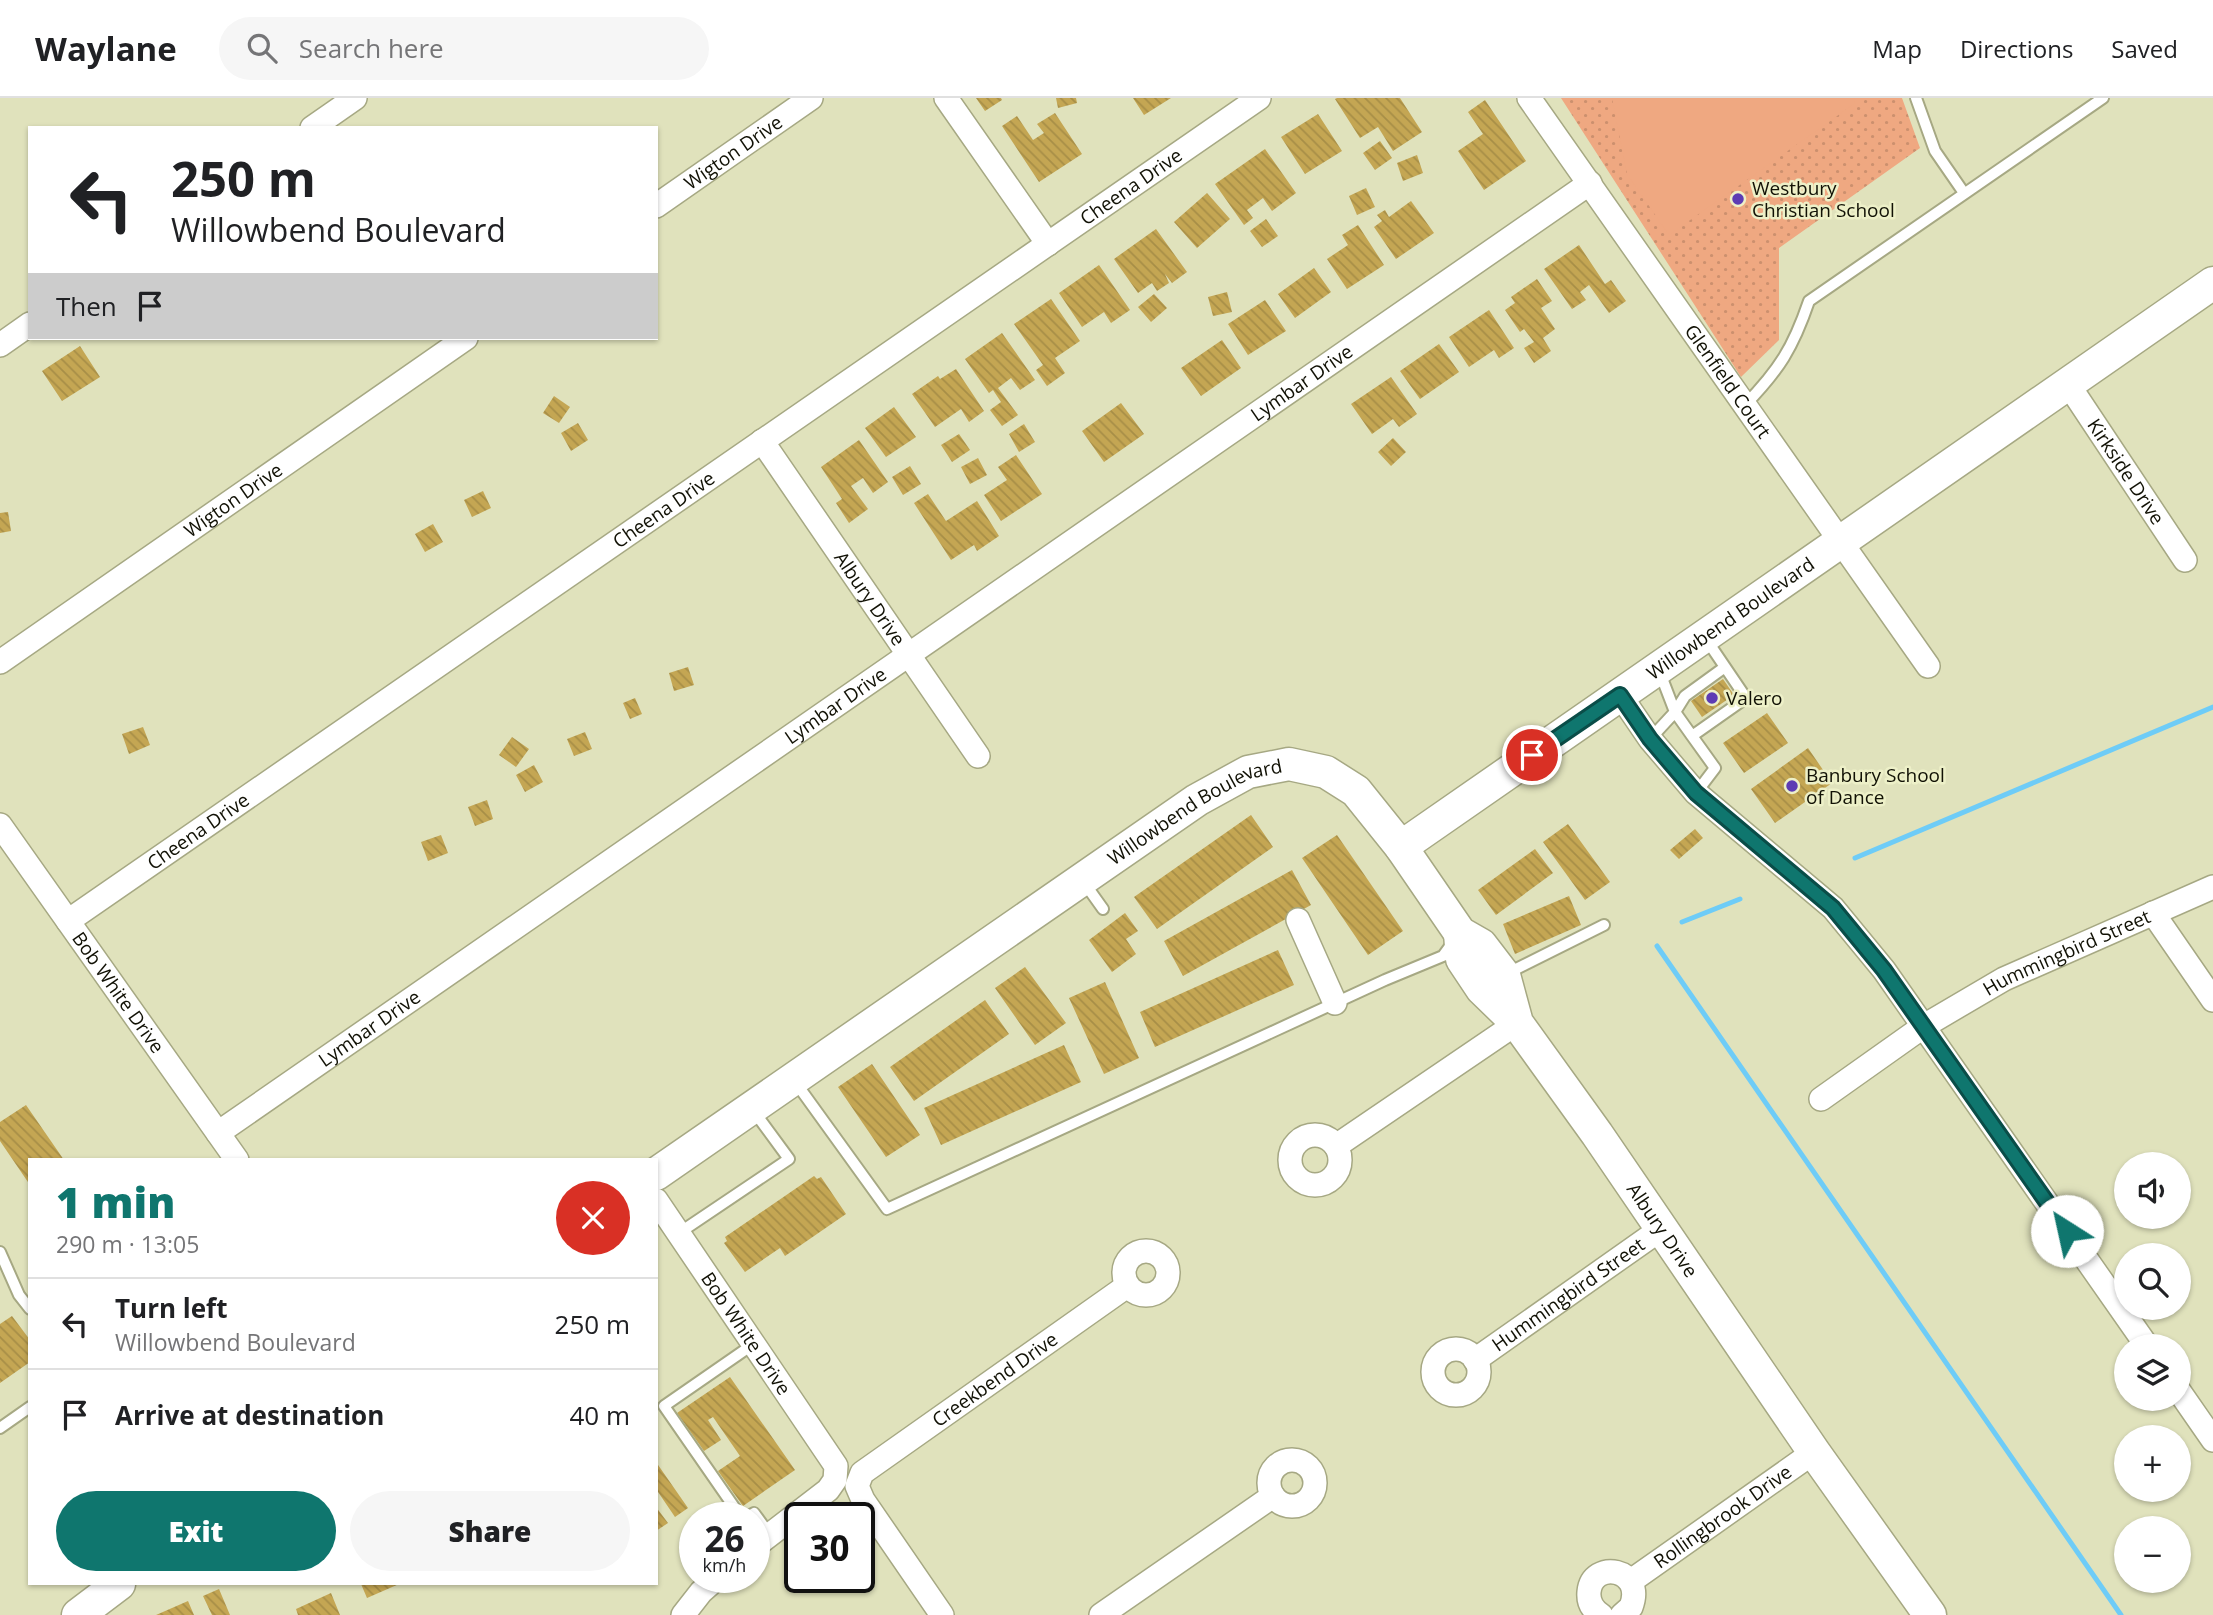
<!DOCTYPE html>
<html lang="en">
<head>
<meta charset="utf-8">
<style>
	body { margin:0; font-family:"Open Sans",sans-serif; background:#f6f6f6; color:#202124; height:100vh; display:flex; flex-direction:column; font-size:26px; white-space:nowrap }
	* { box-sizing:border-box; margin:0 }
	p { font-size:23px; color:#757577 }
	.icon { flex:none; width:38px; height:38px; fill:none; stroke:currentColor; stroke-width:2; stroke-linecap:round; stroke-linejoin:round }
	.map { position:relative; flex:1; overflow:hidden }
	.details { position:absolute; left:28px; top:1060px; width:630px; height:427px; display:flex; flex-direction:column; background:#fff; border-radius:0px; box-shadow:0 2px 5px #0004 }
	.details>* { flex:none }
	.banner { position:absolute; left:28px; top:28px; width:630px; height:214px; border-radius:0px; box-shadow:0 2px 5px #0004; background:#fff; color:#202124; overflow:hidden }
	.fabs { position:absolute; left:2114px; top:1054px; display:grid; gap:14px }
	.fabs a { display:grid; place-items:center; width:77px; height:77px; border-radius:50%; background:#fff; box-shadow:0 2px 5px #0004; font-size:35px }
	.speed { position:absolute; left:679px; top:1404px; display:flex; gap:14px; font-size:35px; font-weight:700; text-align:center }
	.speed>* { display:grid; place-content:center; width:91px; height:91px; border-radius:50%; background:#fff; box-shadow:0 2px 5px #0004; line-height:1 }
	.speed small { font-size:18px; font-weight:400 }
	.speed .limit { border:4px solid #111; border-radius:10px; background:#fff; color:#111 }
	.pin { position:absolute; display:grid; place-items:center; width:60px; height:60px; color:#fff; margin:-30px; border:4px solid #fff; border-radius:50%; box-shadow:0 2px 7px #0007 }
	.me { position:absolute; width:77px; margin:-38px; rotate:325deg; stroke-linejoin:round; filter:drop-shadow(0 0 5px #0008) }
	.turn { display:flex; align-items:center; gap:24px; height:147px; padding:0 28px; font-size:32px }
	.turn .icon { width:91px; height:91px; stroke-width:2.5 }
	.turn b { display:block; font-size:49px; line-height:60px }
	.then { display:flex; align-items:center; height:66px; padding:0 28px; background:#0003; gap:14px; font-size:26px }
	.round { display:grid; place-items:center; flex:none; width:74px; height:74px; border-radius:37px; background:#f6f6f6 }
	.overview { display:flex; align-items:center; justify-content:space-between; height:119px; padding:0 28px }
	h1 { font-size:42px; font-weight:800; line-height:52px; color:#0f766e }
	.button { display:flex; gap:14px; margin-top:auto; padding:14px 28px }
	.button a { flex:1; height:80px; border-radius:42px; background:#0f766e; color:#fff; font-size:28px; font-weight:800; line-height:80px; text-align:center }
	.button a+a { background:#f6f6f6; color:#202124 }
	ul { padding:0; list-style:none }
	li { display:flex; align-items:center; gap:21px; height:91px; padding:0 28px; border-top:2px solid #e0e0e0 }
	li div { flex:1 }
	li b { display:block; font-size:26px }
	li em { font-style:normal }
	header { display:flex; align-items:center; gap:42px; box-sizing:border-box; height:98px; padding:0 35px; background:#fff; border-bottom:2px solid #e0e0e0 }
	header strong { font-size:33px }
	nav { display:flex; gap:38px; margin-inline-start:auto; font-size:24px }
	.search { width:490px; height:63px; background:#f6f6f6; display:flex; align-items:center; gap:18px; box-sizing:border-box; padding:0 24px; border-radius:38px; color:#757577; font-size:26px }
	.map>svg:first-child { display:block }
	.grass { fill:url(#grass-dots) }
	.green { fill:#efa881 }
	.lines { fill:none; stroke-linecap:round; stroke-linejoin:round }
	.stream { stroke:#6eccf7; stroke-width:5 }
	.building { fill:url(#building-back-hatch) }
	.lane-casing { stroke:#a6a883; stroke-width:14 }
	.street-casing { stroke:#a6a883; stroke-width:26 }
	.secondary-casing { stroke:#a6a883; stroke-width:35 }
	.lane { stroke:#fff; stroke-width:10 }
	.street { stroke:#fff; stroke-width:23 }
	.secondary { stroke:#fff; stroke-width:32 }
	.route-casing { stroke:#0a4d48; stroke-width:18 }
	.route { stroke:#0f766e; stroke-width:12 }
	.poi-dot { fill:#5d3cb4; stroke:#edf0c8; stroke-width:2.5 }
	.labels { text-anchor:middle; stroke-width:5; stroke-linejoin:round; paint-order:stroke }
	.street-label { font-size:19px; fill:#111105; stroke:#edf0c8 }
	.poi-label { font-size:19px; fill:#111105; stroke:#edf0c8; text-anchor:start }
</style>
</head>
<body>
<header>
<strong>Waylane</strong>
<div class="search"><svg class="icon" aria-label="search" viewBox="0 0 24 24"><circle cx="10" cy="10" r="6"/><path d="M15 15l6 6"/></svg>Search here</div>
<nav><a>Map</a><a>Directions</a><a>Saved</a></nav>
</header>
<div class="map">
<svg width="2213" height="1517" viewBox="0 0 2213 1517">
	<defs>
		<pattern id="grass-dots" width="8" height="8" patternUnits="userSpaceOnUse" patternTransform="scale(1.75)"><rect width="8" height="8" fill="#efa881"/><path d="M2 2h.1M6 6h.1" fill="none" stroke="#cc906e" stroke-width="1.8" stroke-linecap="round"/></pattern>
		<pattern id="building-back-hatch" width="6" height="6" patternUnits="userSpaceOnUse" patternTransform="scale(1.75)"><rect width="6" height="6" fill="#c4a653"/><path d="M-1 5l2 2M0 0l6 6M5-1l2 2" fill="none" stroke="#a78e47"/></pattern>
	</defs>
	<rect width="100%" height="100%" fill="#e0e2bc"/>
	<path class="grass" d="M1561 0H1902L1920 50 1779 150V242L1741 279Z"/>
	<path class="green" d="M1612 0H1855L1854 6 1669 137 1627 76Z"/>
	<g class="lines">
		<path class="stream" d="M1855 760 2213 609
			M1682 824 1740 801
			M1657 848 2121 1517"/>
	</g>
	<path class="building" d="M976 0H1001L1002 2 985 13Z
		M1056 0H1076L1077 5 1058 10Z
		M1133 0H1171L1144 17Z
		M1337 0H1400L1422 34 1393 53 1378 29 1360 40 1335 1Z
		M1485 2 1526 63 1484 92 1458 53 1483 36 1468 14Z
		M1055 15 1082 56 1039 84 1002 28 1017 18 1033 42 1044 35 1037 26Z
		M1318 16 1342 53 1305 76 1281 39Z
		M1380 43 1392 60 1375 72 1363 55Z
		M1265 51 1296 95 1272 113 1263 100 1247 112 1253 120 1244 127 1215 86Z
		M1417 57 1423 75 1403 83 1397 65Z
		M1366 90 1375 109 1357 117 1349 98Z
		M1207 95 1230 121 1197 150 1174 124Z
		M1411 103 1434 135 1396 161 1374 129 1382 123 1377 117 1385 112 1389 119Z
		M1266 121 1278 138 1262 149 1250 133Z
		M1358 127 1384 167 1347 191 1327 161 1348 147 1342 137Z
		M1156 131 1187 174 1172 185 1165 176 1169 185 1157 193 1152 185 1138 195 1114 161Z
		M1579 147 1605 186 1611 182 1626 203 1609 215 1589 187 1580 194 1586 202 1572 211 1544 171Z
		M1099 167 1130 212 1111 225 1104 214 1082 229 1059 195Z
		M1314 170 1331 194 1295 220 1278 196Z
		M1537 181 1552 203 1541 210 1555 231 1543 240 1551 253 1534 265 1524 250 1534 244 1524 231 1520 234 1505 212 1515 205 1511 199Z
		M1227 194 1232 214 1213 218 1208 199Z
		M1154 196 1167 210 1151 224 1138 209Z
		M1051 201 1080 243 1055 260 1065 275 1047 288 1036 272 1043 267 1014 226Z
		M1265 202 1286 233 1248 257 1228 226Z
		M1489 212 1514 250 1499 260 1494 252 1469 269 1449 239Z
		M1002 235 1035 282 1020 292 1011 280 998 290 1018 317 1002 328 990 312 1001 304 993 292 989 295 965 261Z
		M1222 242 1241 270 1201 298 1181 270Z
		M1439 246 1459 274 1420 301 1400 273Z
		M80 248 100 279 62 303 42 273Z
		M956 271 984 313 969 324 961 311 935 329 912 296 938 278 940 281Z
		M1391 279 1417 316 1399 329 1393 321 1372 336 1351 306Z
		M554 298 570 309 559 325 543 315Z
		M1121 305 1144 336 1104 364 1082 333Z
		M894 309 916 339 886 359 865 330Z
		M578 325 588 342 571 353 561 335Z
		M1024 326 1035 344 1019 354 1009 336Z
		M959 336 970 352 952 364 941 347Z
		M1393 340 1406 354 1391 368 1378 354Z
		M859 342 888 384 873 395 863 380 851 388 868 411 849 425 836 405 842 401 821 369Z
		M1016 357 1042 396 1001 423 984 397 1007 382 998 369Z
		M978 360 987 377 970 386 961 369Z
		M910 368 921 386 903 397 892 379Z
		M483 393 491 410 472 419 464 402Z
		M928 396 946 423 977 403 999 438 977 453 974 447 951 462 914 405Z
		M8 414 11 433 0 435V415Z
		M433 426 443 444 425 454 415 436Z
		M688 569 694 587 674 593 669 575Z
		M1723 581 1734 597 1702 619 1691 603Z
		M635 600 642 616 630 621 623 605Z
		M1767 615 1788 645 1744 675 1723 645Z
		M143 629 150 647 129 656 122 636Z
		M585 634 592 651 574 658 567 641Z
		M512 639 529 651 516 669 499 657Z
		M1808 650 1832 685 1775 725 1751 691Z
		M534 667 543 684 525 694 516 677Z
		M487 702 493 721 475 728 468 709Z
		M1251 717 1273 749 1157 831 1134 799Z
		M1568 726 1610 784 1585 802 1543 744Z
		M1695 731 1703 740 1679 761 1670 752Z
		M441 737 448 755 428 763 421 744Z
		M1337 737 1403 833 1368 857 1302 760Z
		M1535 751 1553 775 1496 817 1478 792Z
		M1292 772 1311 807 1183 878 1164 843Z
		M1569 798 1581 827 1515 856 1503 826Z
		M1125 815 1138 833 1126 841 1136 856 1112 874 1089 842Z
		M1278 852 1294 887 1155 949 1140 914Z
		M1025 869 1066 925 1035 947 995 890Z
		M1105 884 1139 960 1104 976 1069 900Z
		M985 902 1009 936 914 1003 890 969Z
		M1064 947 1081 984 941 1047 924 1010Z
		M872 966 920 1037 886 1059 838 989Z
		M26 1007 64 1062H30V1087L0 1043V1024Z
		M814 1078 817 1081 821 1079 846 1116 785 1158 780 1150 745 1174 724 1145 727 1143 725 1139Z
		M12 1218 30 1242V1264L0 1285V1226Z
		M730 1279 795 1372 743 1408 718 1373 740 1358 713 1319 708 1322 721 1342 704 1353 677 1315Z
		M656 1364 688 1410 675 1419 656 1391Z
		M656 1409 668 1425 656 1433Z
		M361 1486H399L367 1500Z
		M219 1491 230 1517H212L203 1498Z
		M331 1495 340 1517H298L296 1511Z
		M188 1503 194 1517H156Z"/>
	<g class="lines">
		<defs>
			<path id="lane" d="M1916 0 1935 53 1964 95
				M1745 307C1779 272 1793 250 1809 203L2103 0
				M1660 575 1675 614 1685 598 1725 569
				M1650 641 1675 614 1692 638
				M1696 695 1715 670 1692 638 1746 600 1706 541
				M1083 783 1103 811
				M1506 876 1604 827
				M796 985 887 1111 1385 882 1443 858 1454 843
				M679 1135 789 1061 753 1012
				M0 1154 19 1197 30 1211
				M0 1330 30 1309
				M741 1419 664 1308 755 1245
				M747 1419 754 1415 770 1437"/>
			<g id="street">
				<path d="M946 0 1048 146"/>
				<path id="s1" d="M1529 0 1928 568"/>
				<path d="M312 30 355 0"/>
				<path id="s2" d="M656 108 811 0"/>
				<path d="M0 247 30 226"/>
				<path id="s3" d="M2068 286 2185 462"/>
				<path id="s4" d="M762 343 978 658"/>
				<path id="s5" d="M0 564 466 240"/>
				<path d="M1620 597 1650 641 1696 695 1833 810 1884 872 2147 1248"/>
				<path id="s6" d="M0 727 237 1062"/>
				<path d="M2153 815 2213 902"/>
				<path d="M1298 822 1335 905"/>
				<path id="s7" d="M68 823 1259 0"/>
				<path id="s8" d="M1821 1001 1924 928 2004 881 2213 789"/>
				<path id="s9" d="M218 1035 1590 85"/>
				<circle cx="1315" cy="1062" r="25"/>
				<path d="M1336 1048 1517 925"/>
				<path id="s10" d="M656 1102 836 1368 835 1382 828 1392 754 1449"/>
				<circle cx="1146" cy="1175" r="22"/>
				<circle cx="1456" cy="1274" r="23"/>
				<path id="s11" d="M1475 1262 1661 1131"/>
				<path d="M2179 1293 2213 1342"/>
				<circle cx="1292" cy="1385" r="23"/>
				<path id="s12" d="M1631 1483 1814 1354"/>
				<path d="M683 1517 701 1494 718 1479"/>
				<path id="s13" d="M942 1517 863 1402 857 1388 862 1375 1127 1188"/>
				<path d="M1101 1517 1273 1398"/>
				<path d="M1601 1517C1593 1512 1588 1505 1589 1494 1592 1461 1646 1470 1631 1509L1622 1517"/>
			</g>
			<g id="secondary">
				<path id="s14" d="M1401 749 2213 185"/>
				<path d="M1460 835 1462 861 1482 891 1516 924"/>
				<path id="s15" d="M656 1076 1197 702 1248 674 1289 666 1326 674 1356 693 1401 749 1460 835 1481 847 1504 877 1517 925 1597 1036 1814 1354 1930 1517"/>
				<path d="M78 1517 119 1486"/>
			</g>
		</defs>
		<use href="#lane" class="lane-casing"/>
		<use href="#street" class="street-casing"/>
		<use href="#secondary" class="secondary-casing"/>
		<use href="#lane" class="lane"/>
		<use href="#street" class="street"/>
		<use href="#secondary" class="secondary"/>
	</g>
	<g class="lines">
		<defs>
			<path id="route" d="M1532 657 1620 597 1650 641 1696 695 1833 810 1884 872 2067 1133"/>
		</defs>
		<use href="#route" class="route-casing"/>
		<use href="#route" class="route"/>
	</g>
	<g class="poi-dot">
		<circle cx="1738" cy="101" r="7"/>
		<circle cx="1712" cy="600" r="7"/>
		<circle cx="1792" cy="688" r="7"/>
	</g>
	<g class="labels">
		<g class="street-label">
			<text dy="7" stroke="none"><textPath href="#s2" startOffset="94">Wigton Drive</textPath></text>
			<text dy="7" stroke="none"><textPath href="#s7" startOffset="1292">Cheena Drive</textPath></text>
			<text dy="7" stroke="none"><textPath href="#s1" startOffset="346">Glenfield Court</textPath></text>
			<text dy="7" stroke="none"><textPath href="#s9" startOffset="1318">Lymbar Drive</textPath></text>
			<text dy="7" stroke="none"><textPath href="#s3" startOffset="105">Kirkside Drive</textPath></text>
			<text dy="7" stroke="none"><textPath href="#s5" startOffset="284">Wigton Drive</textPath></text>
			<text dy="7" stroke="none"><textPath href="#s7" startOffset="724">Cheena Drive</textPath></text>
			<text dy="7" stroke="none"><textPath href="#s4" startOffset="191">Albury Drive</textPath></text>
			<text dy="7" stroke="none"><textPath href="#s14" startOffset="401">Willowbend Boulevard</textPath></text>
			<text dy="7" stroke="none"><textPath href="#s9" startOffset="751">Lymbar Drive</textPath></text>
			<text dy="7" stroke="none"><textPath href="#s15" startOffset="651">Willowbend Boulevard</textPath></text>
			<text dy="7" stroke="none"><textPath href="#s7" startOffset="158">Cheena Drive</textPath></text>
			<text dy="7" stroke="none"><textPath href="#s8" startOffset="287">Hummingbird Street</textPath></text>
			<text dy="7" stroke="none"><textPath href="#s6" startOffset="205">Bob White Drive</textPath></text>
			<text dy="7" stroke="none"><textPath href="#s9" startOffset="184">Lymbar Drive</textPath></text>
			<text dy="7" stroke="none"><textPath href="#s15" startOffset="1372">Albury Drive</textPath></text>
			<text dy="7" stroke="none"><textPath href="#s11" startOffset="114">Hummingbird Street</textPath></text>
			<text dy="7" stroke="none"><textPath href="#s10" startOffset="161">Bob White Drive</textPath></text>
			<text dy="7" stroke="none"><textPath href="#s13" startOffset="331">Creekbend Drive</textPath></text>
			<text dy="7" stroke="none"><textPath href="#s12" startOffset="112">Rollingbrook Drive</textPath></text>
		</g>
		<g class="poi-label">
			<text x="1752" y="97">Westbury<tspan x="1752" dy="22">Christian School</tspan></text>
			<text x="1726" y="607">Valero</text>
			<text x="1806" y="684">Banbury School<tspan x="1806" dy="22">of Dance</tspan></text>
		</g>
	</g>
</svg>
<div class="fabs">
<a><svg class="icon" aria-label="sound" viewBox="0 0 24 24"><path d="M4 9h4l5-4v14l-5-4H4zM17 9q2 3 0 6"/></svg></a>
<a><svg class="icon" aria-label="search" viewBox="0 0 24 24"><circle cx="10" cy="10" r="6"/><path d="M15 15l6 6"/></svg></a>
<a><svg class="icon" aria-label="layers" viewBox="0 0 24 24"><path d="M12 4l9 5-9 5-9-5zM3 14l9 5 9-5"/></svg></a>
<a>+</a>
<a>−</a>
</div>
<div class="speed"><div>26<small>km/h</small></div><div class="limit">30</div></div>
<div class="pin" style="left:1532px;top:657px;background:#d93025"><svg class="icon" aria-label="arrive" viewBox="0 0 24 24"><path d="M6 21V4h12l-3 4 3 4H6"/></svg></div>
<svg class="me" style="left:2067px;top:1133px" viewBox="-20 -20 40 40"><circle r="19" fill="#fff"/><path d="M0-13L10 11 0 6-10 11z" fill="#0f766e"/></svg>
<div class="banner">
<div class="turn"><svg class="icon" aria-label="left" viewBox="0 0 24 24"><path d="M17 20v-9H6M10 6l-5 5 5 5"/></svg><div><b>250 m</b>Willowbend Boulevard</div></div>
<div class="then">Then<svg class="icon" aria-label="arrive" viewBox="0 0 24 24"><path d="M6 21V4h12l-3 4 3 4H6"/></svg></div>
</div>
<section class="details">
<div class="overview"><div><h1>1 min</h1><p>290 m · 13:05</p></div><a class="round" style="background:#d93025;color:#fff"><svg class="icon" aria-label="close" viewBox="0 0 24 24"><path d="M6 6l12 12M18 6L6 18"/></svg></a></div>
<ul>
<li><svg class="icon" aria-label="left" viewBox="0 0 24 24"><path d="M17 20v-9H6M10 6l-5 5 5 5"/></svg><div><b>Turn left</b><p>Willowbend Boulevard</p></div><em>250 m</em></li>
<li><svg class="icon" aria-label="arrive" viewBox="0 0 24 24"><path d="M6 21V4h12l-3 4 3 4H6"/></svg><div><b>Arrive at destination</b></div><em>40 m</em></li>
</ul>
<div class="button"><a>Exit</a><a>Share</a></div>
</section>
</div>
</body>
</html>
